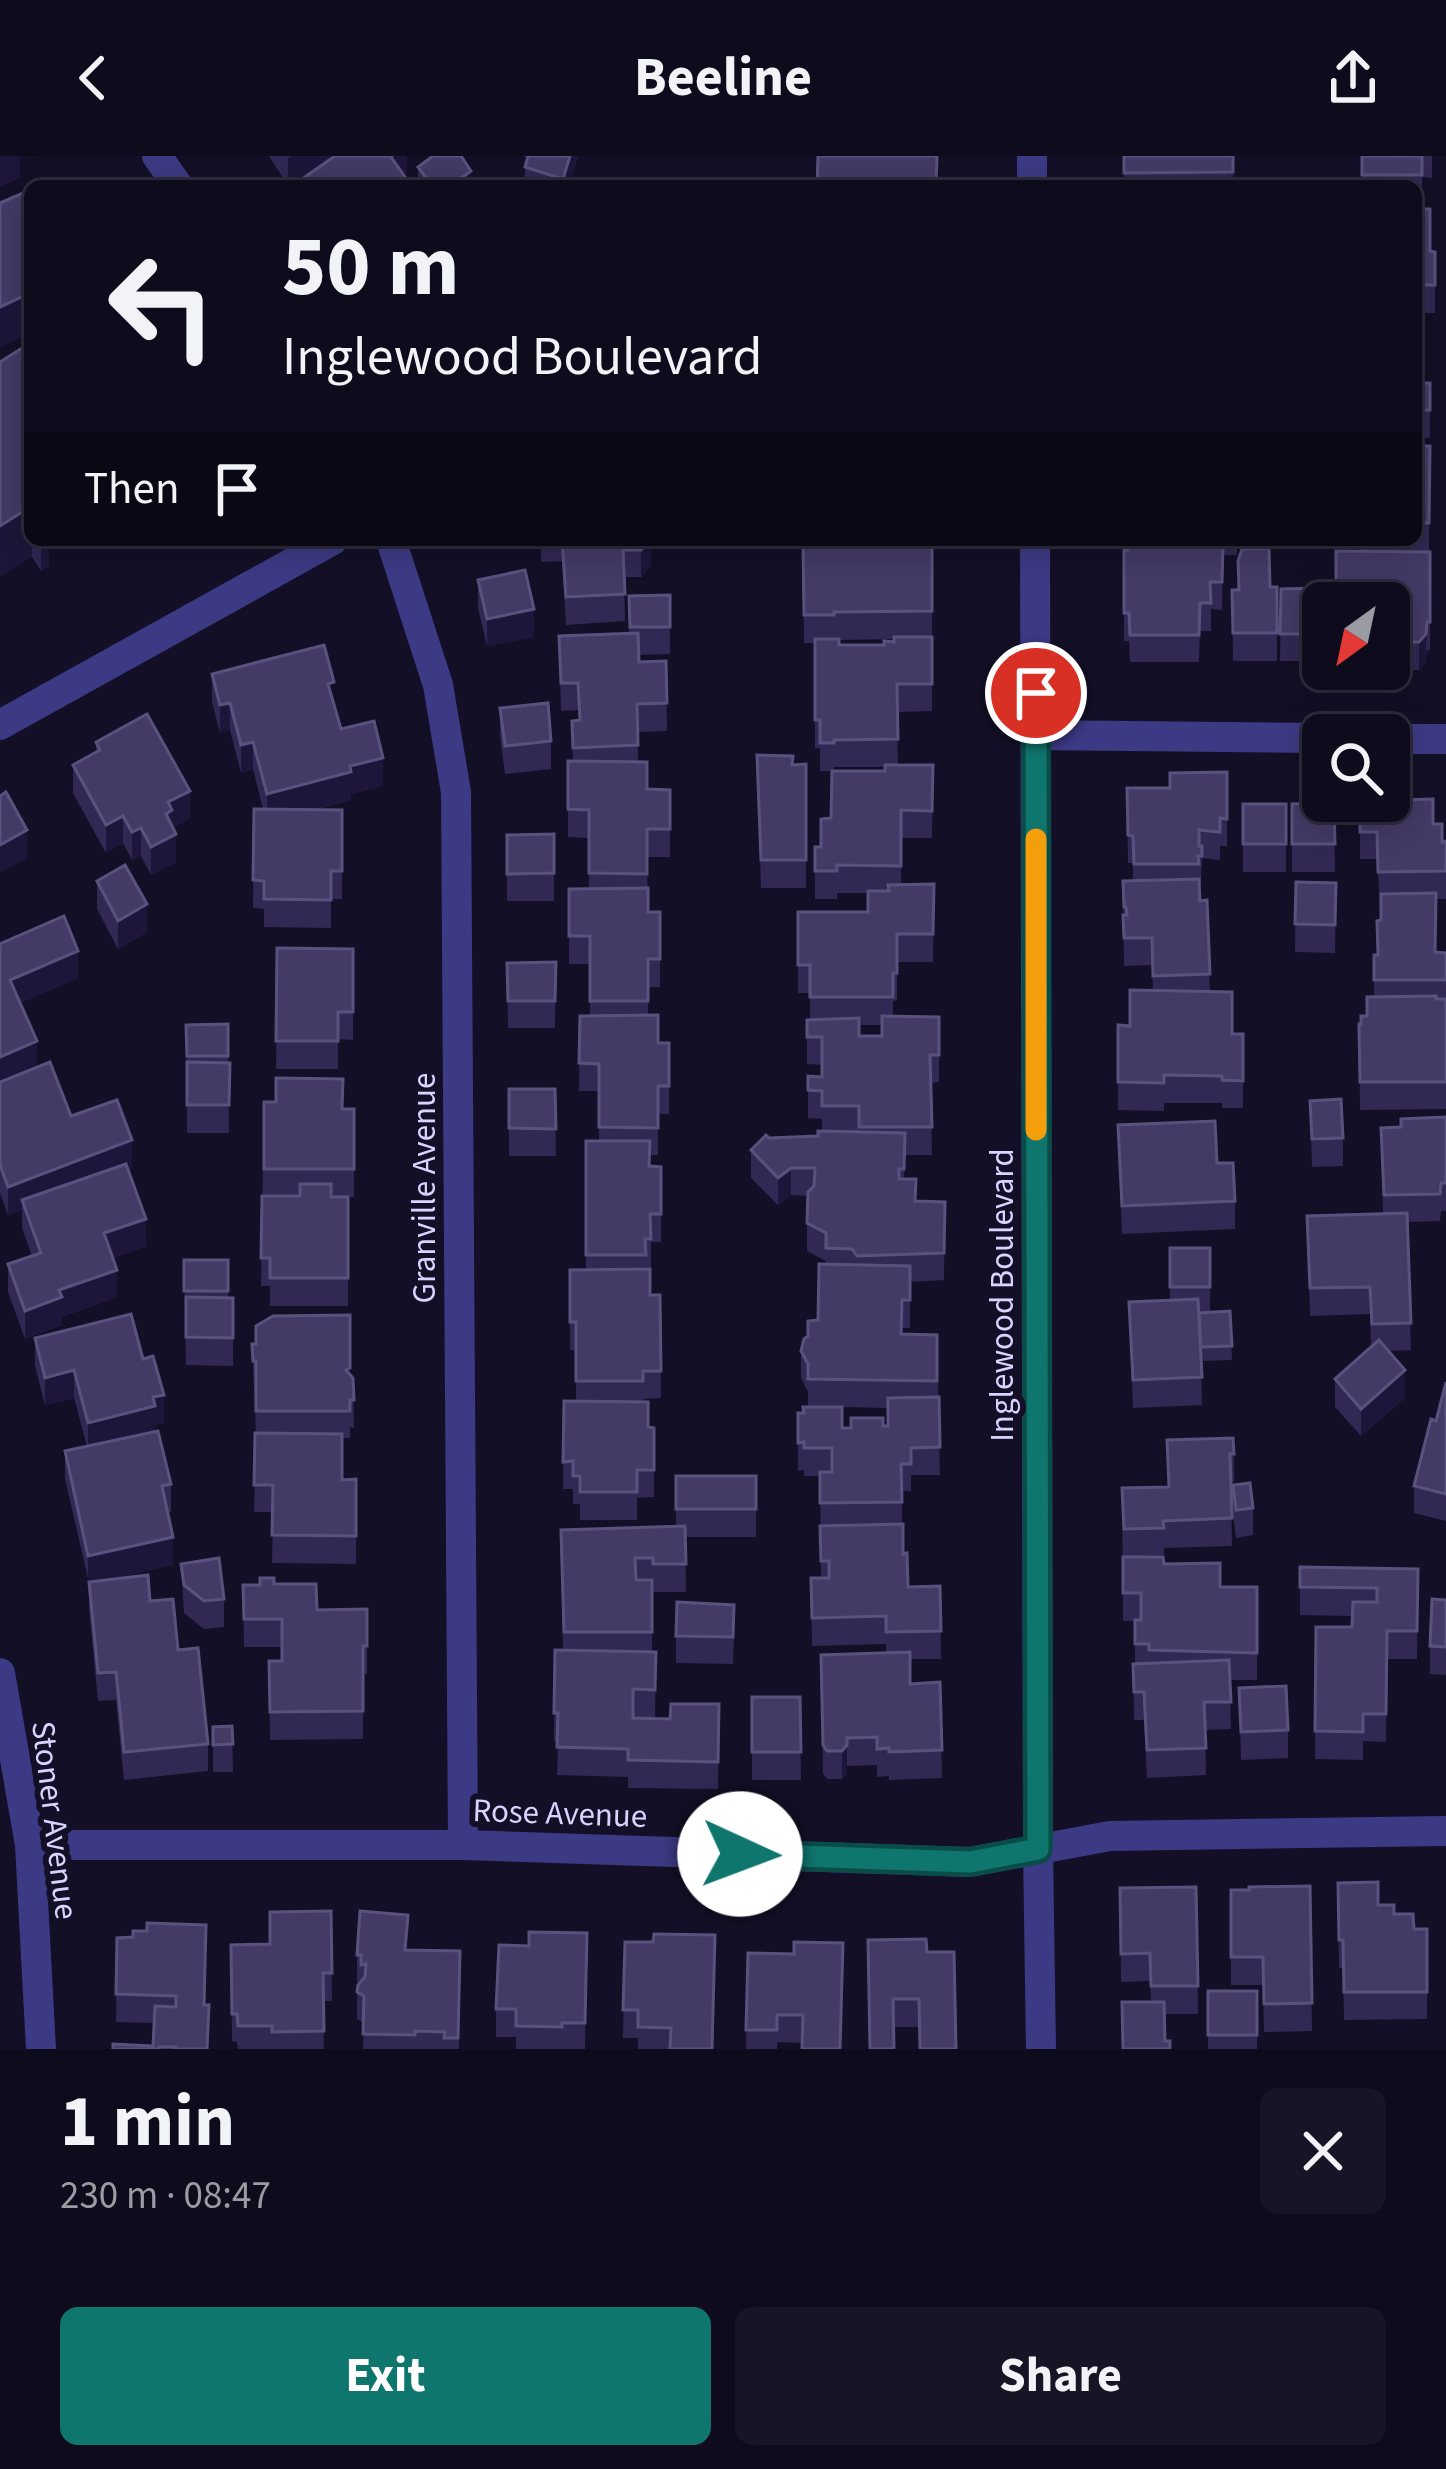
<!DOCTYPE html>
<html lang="en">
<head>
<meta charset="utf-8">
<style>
	body { margin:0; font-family:"Source Sans 3",sans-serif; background:#171425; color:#f1f3f6; height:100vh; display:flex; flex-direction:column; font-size:45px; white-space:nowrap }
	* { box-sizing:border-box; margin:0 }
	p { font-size:39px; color:#9b9ba3 }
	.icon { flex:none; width:66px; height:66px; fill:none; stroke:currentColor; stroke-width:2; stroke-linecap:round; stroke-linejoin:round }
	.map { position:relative; height:1893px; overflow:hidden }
	.side { display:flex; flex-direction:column; background:#0e0b1c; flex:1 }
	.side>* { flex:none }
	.hud { position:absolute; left:24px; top:24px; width:1398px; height:366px; border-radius:18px; box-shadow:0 6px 30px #0003,0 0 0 3px #2e2b3b; background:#0e0b1c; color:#f1f3f6; overflow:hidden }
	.needle { width:78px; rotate:213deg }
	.controls { position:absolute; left:1302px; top:426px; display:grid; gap:24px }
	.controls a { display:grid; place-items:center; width:108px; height:108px; border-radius:18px; background:#0e0b1c; box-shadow:0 6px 30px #0003,0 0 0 3px #2e2b3b; font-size:60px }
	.pin { position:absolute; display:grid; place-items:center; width:102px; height:102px; color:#fff; margin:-51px; border:6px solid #fff; border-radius:50%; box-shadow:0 3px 12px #0007 }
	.me { position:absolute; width:132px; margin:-66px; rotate:92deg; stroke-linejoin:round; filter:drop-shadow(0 0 9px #0008) }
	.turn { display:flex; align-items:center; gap:42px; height:252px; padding:0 60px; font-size:54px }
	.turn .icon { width:156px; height:156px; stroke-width:2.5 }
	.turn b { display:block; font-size:84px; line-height:102px }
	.then { display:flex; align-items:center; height:114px; padding:0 60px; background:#0003; gap:24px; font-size:45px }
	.round { display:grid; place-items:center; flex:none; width:126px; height:126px; border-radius:18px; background:#171425 }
	.head { display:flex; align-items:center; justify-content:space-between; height:204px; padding:0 60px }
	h1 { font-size:72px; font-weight:700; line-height:90px }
	.cta { display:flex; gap:24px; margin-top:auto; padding:24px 60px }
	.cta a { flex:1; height:138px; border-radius:18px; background:#0f766e; color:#fff; font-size:48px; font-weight:700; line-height:138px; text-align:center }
	.cta a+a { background:#171425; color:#f1f3f6 }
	header { display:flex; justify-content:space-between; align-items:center; height:156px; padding:0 60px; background:#0e0b1c; font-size:54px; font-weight:700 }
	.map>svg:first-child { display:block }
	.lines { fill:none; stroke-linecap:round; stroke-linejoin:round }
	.minor { stroke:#3d3a85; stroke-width:30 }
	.wall { fill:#312854; fill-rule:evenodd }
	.shaded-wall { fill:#1d163a }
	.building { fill:#433a66; stroke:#5a527e; stroke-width:3 }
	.route-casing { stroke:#0a4d48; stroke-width:30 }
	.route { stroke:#0f766e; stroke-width:21 }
	.slow { stroke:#f59e0b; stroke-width:21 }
	.labels { text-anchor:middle; stroke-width:12; stroke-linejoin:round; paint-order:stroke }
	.street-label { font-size:33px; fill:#d9d4ff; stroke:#130f26 }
</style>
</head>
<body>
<header><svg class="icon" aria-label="back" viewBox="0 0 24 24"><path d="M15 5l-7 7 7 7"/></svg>Beeline<svg class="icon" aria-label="share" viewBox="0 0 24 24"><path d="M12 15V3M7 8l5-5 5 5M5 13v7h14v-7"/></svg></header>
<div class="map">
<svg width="1446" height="1893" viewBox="0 0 1446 1893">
	<rect width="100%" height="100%" fill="#130f26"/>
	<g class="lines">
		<path class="minor" d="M157 0 178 30
			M1032 0V30
			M391 384 438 529 456 636 463 1689
			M1035 384 1038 1693 1041 1893
			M0 569 333 384
			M1035 579 1323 582
			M1389 583H1446
			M0 1517 30 1689 41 1893
			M30 1689H463L970 1706 1110 1680 1446 1675"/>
	</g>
	<path class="wall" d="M269 0H333L288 30Z
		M522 0H578L569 30H525V11L528 2Z
		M1124 0H1233V25L1276 30H1124Z
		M1362 0H1432V22L1422 21V47H1416V30H1362Z
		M418 11 471 30H418Z
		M1416 53 1430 95 1435 96V157H1416Z
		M1416 206V227H1430V282H1416Z
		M1416 290H1430L1429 395H1418L1430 396V494H1427L1426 506 1419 514 1335 513H1389V447L1397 395H1360V384H1416Z
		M30 384H59L49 390V411L41 415 32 401Z
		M541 384H651V409L641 421H624L625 465 566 469 562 405 541 406Z
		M803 384H932V555L897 556 898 609H933L932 682H901V728H934L933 806H897V844L893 845V861H939V926L931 927 932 999H905L904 1023 916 1045 945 1046 944 1124 910 1126V1172H902V1178L937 1179 940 1319H911V1335H902V1368L903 1398 908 1431 940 1430 941 1503H910V1528L940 1526 942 1622 889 1624V1620L877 1621V1609L847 1610V1617L842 1623H827L823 1617 821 1499 886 1497V1488L812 1490 811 1422H821L820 1320H804V1314L798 1315V1257H804L808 1251V1236L801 1222V1195L818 1164 826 1105 807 1095V1040L791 1039 778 1049 751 1022V994L769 982 818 980 822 975V963L808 962V920L822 921V909L807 908V864H810V837H798V756H868V737H837V743H815V691H821L831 662 885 615V611H834V615H820V592H815V487H804ZM894 483V486L884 489H839V484ZM859 869H882V880H859ZM842 1251 888 1252V1270L842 1272Z
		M1127 384H1196V389H1219V384H1237V399H1223L1222 454 1211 453V475H1200L1199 506H1130L1129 485H1124V394H1128Z
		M478 424 534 481 487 490 478 452Z
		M1270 431H1277V505H1233L1232 434Z
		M1324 432 1323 505H1280L1281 433Z
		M670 439V498L639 499V506L666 505 667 575 638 576V606L647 633 670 634V701H647L648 756H660V831H648V859L658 887H669V958H658V999H650L649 1010 661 1011V1086H651V1111H646L650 1139H660L661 1242 643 1243 648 1271 654 1272V1341L637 1342V1364H580V1348H573V1333H563L564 1245H576V1194H570V1114H586V985H599V935H579L580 860H590V808H569V733H589V682L568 681V605H573L572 565 579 564 578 554 561 555 559 480 629 478V440Z
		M212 518 334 548 341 573 383 630 351 638V644L313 654H342V743H331V772L264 771V753L253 752 254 653H263L253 613 241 617 230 574 220 577 212 546Z
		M500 552 551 585V613L505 618 500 580Z
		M96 586 190 662 173 672 176 706 151 719 141 700 132 704 123 687 106 697 73 637V609L96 596Z
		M757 599 792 609 806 608V732H761Z
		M1227 616V690H1220V704L1202 702 1200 745 1207 744 1210 836 1232 878H1243V952H1222V947H1164V955L1118 954V869L1130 870 1153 835 1152 809 1124 810 1123 725H1133V707H1128L1127 632H1170Z
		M1360 645 1433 668 1442 686 1446 685V743H1436V796L1446 797V953L1360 954 1359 868 1367 860 1374 841V799H1378L1381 764 1377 703H1360Z
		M1334 647 1335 716H1292V648Z
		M1243 648H1286V716H1243Z
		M554 678V745H507V679Z
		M97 725 147 776 118 793 97 753Z
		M1296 726 1336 727 1335 797 1295 796Z
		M0 788 78 822 20 847 37 911 71 960 132 1012 128 1013 146 1090 113 1102 117 1141 62 1161V1169L25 1183 8 1136V1108L32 1100 22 1072V1054L8 1059 0 1037Z
		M277 792 353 793V884L338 883V913H276Z
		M556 806 555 872H508L507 807Z
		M228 868 229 977H187L186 869Z
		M509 933H555L556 1000H509Z
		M1310 945 1343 982V1010L1312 1011Z
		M264 946 354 953V1041H348V1150H270V1130H261Z
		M1446 961V1055H1441L1440 1065 1407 1066 1411 1194 1388 1195 1405 1242 1361 1280 1335 1251V1223L1371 1191 1370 1158 1310 1160 1307 1060 1383 1058 1381 972 1401 971Z
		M1118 969 1217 1007 1235 1045V1073L1122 1078Z
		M1170 1092H1210V1156L1230 1155 1232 1204 1201 1205 1202 1249 1133 1252 1129 1146 1170 1145Z
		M184 1104H228V1142H233V1210L186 1209Z
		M35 1182 143 1203 164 1267 155 1269V1275L171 1328V1356L167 1357 173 1409 104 1424 150 1445 178 1494 208 1588V1615L124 1624 116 1544 98 1545 89 1453V1427L65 1323V1295L87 1290 74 1242 45 1249 35 1210Z
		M252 1188 350 1219 353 1222 354 1272 350 1271V1282H342V1324L356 1323V1408L272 1407 273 1356H254L256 1277Z
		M1446 1226V1365L1414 1357V1330L1436 1265Z
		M1167 1284 1234 1298V1326H1231L1232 1390 1164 1392V1399L1127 1401 1164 1408 1220 1431H1257V1524H1230L1231 1573 1205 1574 1206 1619 1147 1622 1144 1564H1134L1133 1508H1135V1465H1123L1122 1332 1168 1331Z
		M676 1320H756V1381H685L686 1436H653L652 1430V1496H656L655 1562 633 1561 670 1563 719 1548 718 1633 628 1632V1621L557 1619 558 1585H554L555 1494H563L561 1402 676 1371Z
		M1233 1329 1253 1352V1379L1236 1382 1233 1357Z
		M181 1408 224 1443V1471L204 1473 184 1457Z
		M1300 1411 1418 1413 1417 1503H1387L1386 1586 1363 1585V1604L1315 1603 1316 1471H1352L1353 1460 1300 1459Z
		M274 1428 317 1454 367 1453V1518H363V1583L270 1584 269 1505H282V1491H244L243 1429Z
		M1446 1444V1519L1430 1518V1490Z
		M734 1477 733 1508 676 1507V1480Z
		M1239 1532 1288 1574V1602L1241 1604Z
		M752 1541H800L801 1624H752Z
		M232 1570 233 1616H213V1571Z
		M1338 1727 1394 1758 1414 1773H1427V1863L1344 1864 1343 1812H1339Z
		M1310 1730 1312 1875 1264 1876 1263 1829H1231V1734Z
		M1196 1731 1198 1858H1164L1122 1893 1151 1846 1150 1825 1121 1826 1120 1732Z
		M331 1755 332 1845H323L324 1893H238L237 1886 232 1885 231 1789 270 1788Z
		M587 1777 585 1893H516V1881H496V1853L529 1790Z
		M117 1782 205 1849 208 1893H113L153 1890 154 1867 116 1866Z
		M926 1783 919 1871H894L868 1784Z
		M625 1786 713 1893H638V1882H623Z
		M843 1787 802 1887 777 1886V1893H746L748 1797 794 1798Z
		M407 1794 460 1795 459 1893H363L364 1867 357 1863V1836L360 1826H357V1799Z
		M1208 1835H1257V1893H1208Z"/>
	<path class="shaded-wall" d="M0 0H20V22L0 31Z
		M291 0H333L288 30V2Z
		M393 0H407V18L391 29Z
		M570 0H578L569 30H563V23Z
		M471 15V30H450Z
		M30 137V178L0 191V151Z
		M30 351 32 401 0 421V370Z
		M41 384H59L49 390V411L41 415Z
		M649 384H651V409L641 421V394Z
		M534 453V481L487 490V463Z
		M1427 466 1426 506 1419 514V486Z
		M230 547V574L220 577V549Z
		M253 586V613L241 617V589Z
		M383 602V630L351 638V644L267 665V638L350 610Z
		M190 635V662L172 672 176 678V706L151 719V691L166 658 168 646Z
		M123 660V687L106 697V669Z
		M141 672V700L132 704V676Z
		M27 674V702L0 717V689Z
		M147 748V776L118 793V765Z
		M78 795V822L10 852V824Z
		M37 885V913L0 929V901Z
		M132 984V1012L25 1052 22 1044V1054L8 1059V1031Z
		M791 1012V1039L778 1049V1022Z
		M146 1063V1090L104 1105V1077Z
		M117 1114V1141L62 1161V1169L25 1183V1155L59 1134Z
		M74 1214V1242L45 1249V1222Z
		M1405 1214V1242L1361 1280V1253Z
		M164 1239V1267L155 1269V1277L88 1294V1267Z
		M173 1381V1409L88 1427V1400Z
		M847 1589V1617L842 1623V1595Z"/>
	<path class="building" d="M335 0H393L391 1 410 28 409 30H311L305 21Z
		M433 0H461L471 15 450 30H432L418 11Z
		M528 0H570L563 23 525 11Z
		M818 0H937L936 30H817Z
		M1124 0H1233V16L1124 17Z
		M1362 0H1422V19H1362Z
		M1232 25H1276V30H1232Z
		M30 34V137L0 151V47Z
		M1416 53H1430V95L1435 96V129H1416Z
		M30 187V351L0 370V206Z
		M1416 206V227H1430V254H1416Z
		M1416 290H1430L1429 367H1417L1416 378Z
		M562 384H649L641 394H623L625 438 566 441Z
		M803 384H932V455L834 456V459H804Z
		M1128 389H1223L1222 426H1210L1211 447H1200L1199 479H1130L1129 457H1124V394H1128Z
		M1269 392 1270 431H1277V477H1233L1232 434H1239L1238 405 1242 393Z
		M1336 395 1430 396V466H1427L1426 478 1419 486H1389V447H1336Z
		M525 414 534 453 487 463 478 424Z
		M1324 432 1323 478H1280L1281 433Z
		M670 439V471H630L629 440Z
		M638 477 639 506 666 505 667 547 637 548 638 589 573 592 572 565 580 564 578 527H561L559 480Z
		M894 481H932V528H897L898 583 834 584V587H820V564H815V483H839V489H884V485L894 486Z
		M324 489 334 526 328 528 341 573 374 565 383 602 350 610 351 616 267 638 253 586 241 589 230 547 220 549 212 518Z
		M548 547 551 585 505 590 500 552Z
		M147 558 190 635 168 646 172 654 166 658 176 678 151 691 141 672 132 676 123 660 106 669 73 609 100 594 96 586Z
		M757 599 793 600 792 609 806 608V704H761Z
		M568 605 647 606V633L670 634V673H647V718L589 717V654L568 653Z
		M885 609H933L932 655 901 654V710L837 709V715H815V691H821V663L831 662 832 615H885Z
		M1227 616V663L1220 662V676L1199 674V690H1202V700H1198L1199 708H1134L1133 680 1128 679 1127 632H1170V617Z
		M6 636 27 674 0 689V640Z
		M1433 643V668H1442V686L1446 685V715L1378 716 1377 676H1360V645Z
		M1334 647 1335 688H1292V648Z
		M1243 648H1286V688H1243Z
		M254 653 342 654V715H331V744L264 743V725L253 724Z
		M554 678V717L507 718V679Z
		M125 709 147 748 118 765 97 725Z
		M1199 723 1200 745 1207 744 1210 818 1153 820 1152 782H1124L1123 759H1127L1126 751H1124L1123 725Z
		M1296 726 1336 727 1335 769 1295 768Z
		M934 728 933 778H897V817H893V841H810V809H798V756H868V735H889L888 729Z
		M648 732V756H660V803H648V845H590V780H569V733Z
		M1436 737 1435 796 1446 797V824H1374V799H1378L1377 765 1381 764V738Z
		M64 760 78 795 10 824 37 885 0 901V788Z
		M277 792 353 793V856H338V885H276Z
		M556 806 555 845H508L507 807Z
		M1130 834 1232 836V878H1243V925L1222 924V920L1164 919V927L1118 926V869L1130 870Z
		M1436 840V843H1446V926H1360L1359 868H1361V860H1367V841Z
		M658 859V887H669V930H658V972L599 971V908L579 907 580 860Z
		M882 860 939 861V899H930L932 971H859V950H822V935L808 934V920L822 921V881H807V864L859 862V880H882Z
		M228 868V900H187L186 869Z
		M50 906 71 960 117 944 132 984 8 1031 0 1009V926Z
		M187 906 230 907 229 949H187Z
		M276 922 343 923 342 953H354V1013H264V946H276Z
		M509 933H555L556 973 509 972Z
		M1341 943 1343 982 1312 983 1310 945Z
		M1446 961V1027H1441L1440 1038 1384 1039 1381 972 1401 971V963Z
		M1215 965 1217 1007H1233L1235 1045 1122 1050 1118 969Z
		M818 975 905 977 904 1013H899V1023H916L915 1045 945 1046 944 1097 857 1100 852 1093 826 1092V1077L807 1067 808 1036 814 1030 815 1012H791L778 1022 751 994 766 979 769 982 818 980Z
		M586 985H650L649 1010 661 1011V1058H650L651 1083H645L646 1099H586Z
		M126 1008 146 1063 104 1077 117 1114 59 1134 62 1141 25 1155 8 1108 41 1097 22 1044Z
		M300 1028H331V1041H348V1122H270V1102H261L262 1040H300Z
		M1407 1057 1411 1167 1372 1168 1370 1131 1310 1132 1307 1060Z
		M1170 1092H1210V1131H1170Z
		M184 1104H228V1135H184Z
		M819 1108 910 1110V1144H902L901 1178 937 1179V1225L808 1223V1208L801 1195 804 1183 808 1180V1165L818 1164Z
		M650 1113V1139H660L661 1215H643V1225H576V1166H570V1114Z
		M186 1141 233 1142V1182L186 1181Z
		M1198 1143 1202 1221 1133 1224 1129 1146Z
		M1230 1155 1232 1190 1201 1191 1199 1157Z
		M131 1158 143 1203 153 1200 164 1239 153 1241 155 1250 88 1267 74 1214 45 1222 35 1182Z
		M350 1159V1212L346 1214 353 1222 354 1244H350V1255H256V1205H253L252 1188H256V1170L273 1160Z
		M1379 1184 1405 1214 1361 1253 1335 1223Z
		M1446 1226V1338L1414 1330 1431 1263 1436 1265Z
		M939 1241 940 1291 911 1292V1308H901L902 1346 820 1347V1316H832V1292H804V1286L798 1287V1257H804L803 1251H842V1272H851V1262H883V1270H888V1242Z
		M564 1245 648 1246V1271L654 1272V1314H637V1336H580V1320H573V1305L563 1306Z
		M158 1275 171 1328 162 1330 173 1381 88 1400 65 1295Z
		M255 1277 342 1278V1324L356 1323V1380L272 1379 273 1329H254Z
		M1233 1282 1234 1298H1230L1232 1362 1163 1365 1164 1372 1124 1373 1122 1332 1169 1331 1167 1284Z
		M676 1320H756V1353H676Z
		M1250 1327 1253 1352 1236 1354 1233 1329Z
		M903 1368V1398L907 1397 908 1431 940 1430 941 1475 886 1476V1460L812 1462 811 1422H829V1405H821L820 1370Z
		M685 1370 686 1408H653V1402H635L636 1424H652V1476H564L561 1374Z
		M1123 1401H1163L1164 1408 1220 1407V1431H1257V1497L1149 1494V1488H1135V1464H1141V1437H1123Z
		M219 1402 224 1443 204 1445 184 1429 181 1408Z
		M1300 1411 1418 1413 1417 1475H1387L1386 1558H1363V1576L1315 1575 1316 1471H1352L1353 1446H1377V1432L1300 1431Z
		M148 1419 150 1445 173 1443 178 1494 198 1492 208 1588 124 1596 116 1516 98 1517 89 1426Z
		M260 1422H274V1428H316L317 1454 367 1453V1490H363V1555L270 1556 269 1505H282V1463H244L243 1429H260Z
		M1432 1443 1446 1444V1491L1430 1490Z
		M677 1446 734 1449 733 1481 676 1480Z
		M555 1494 656 1496 655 1534 633 1533V1562L670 1563 671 1548H719L718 1606 628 1604V1593L557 1591 558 1557H554Z
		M910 1496V1528L940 1526 942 1594 889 1596V1592L877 1593V1581L847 1582V1589L842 1595H827L823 1589 821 1499Z
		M1229 1504 1231 1546H1204L1206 1592 1147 1594 1144 1536H1134L1133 1508Z
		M1286 1530 1288 1574 1241 1576 1239 1532Z
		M752 1541H800L801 1596H752Z
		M232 1570 233 1588 213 1589V1571Z
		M1378 1726V1749H1394V1758H1413L1414 1773H1427V1836H1344L1343 1784H1339L1338 1727Z
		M1310 1730 1312 1847 1264 1848 1263 1801H1231V1734H1249V1731Z
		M1196 1731 1198 1830H1151L1150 1797 1121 1798 1120 1732Z
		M331 1755 332 1817H323L324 1875 272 1876V1870H238L237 1858H232L231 1789 270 1788V1756Z
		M360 1755 408 1759 405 1794 460 1795 458 1882H444L445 1876 415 1875V1879L363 1878 364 1840 357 1836 358 1829 365 1821 366 1808 361 1809V1799H357Z
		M147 1767 206 1769 204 1849H209L207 1893H174L175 1891H159V1893H113V1888L153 1890 155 1850 176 1851V1840L116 1838 117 1782 133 1781V1775H147Z
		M529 1776 587 1777 585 1867H562V1871L516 1870V1853H496L499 1789 529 1790Z
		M654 1778 715 1779 712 1893H670L671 1872 638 1871V1854H623L625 1786H653Z
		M926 1783 927 1796H954L956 1893H920L919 1843H893L894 1893H870L868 1784Z
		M794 1786 843 1787 840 1893H802L803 1859H777V1874H746L748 1797 794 1798Z
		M1208 1835H1257V1879H1208Z
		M1122 1846H1164L1165 1885H1170V1893H1123Z"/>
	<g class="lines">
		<defs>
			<path id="route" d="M740 1698 970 1706 1038 1693 1036 537"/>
		</defs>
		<use href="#route" class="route-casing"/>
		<use href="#route" class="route"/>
		<path class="slow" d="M1036 683V974"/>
	</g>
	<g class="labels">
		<g class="street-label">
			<text transform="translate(423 1032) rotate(-90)" y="12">Granville Avenue</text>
			<text transform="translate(1001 1139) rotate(-90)" y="12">Inglewood Boulevard</text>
			<text transform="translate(560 1656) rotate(2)" y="12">Rose Avenue</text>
			<text transform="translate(56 1664) rotate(83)" y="12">Stoner Avenue</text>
		</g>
	</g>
</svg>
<div class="controls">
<a><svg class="needle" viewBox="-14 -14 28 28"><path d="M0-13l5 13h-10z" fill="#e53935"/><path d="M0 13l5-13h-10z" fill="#9b9ba3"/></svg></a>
<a><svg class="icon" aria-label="search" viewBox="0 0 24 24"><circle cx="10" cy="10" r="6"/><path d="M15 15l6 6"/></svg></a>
</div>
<div class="pin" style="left:1036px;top:537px;background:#d93025"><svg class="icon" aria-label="arrive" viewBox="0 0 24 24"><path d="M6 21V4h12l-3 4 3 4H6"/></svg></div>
<svg class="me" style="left:740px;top:1698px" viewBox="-20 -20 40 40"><circle r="19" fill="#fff"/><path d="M0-13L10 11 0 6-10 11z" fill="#0f766e"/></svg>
<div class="hud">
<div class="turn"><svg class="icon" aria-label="left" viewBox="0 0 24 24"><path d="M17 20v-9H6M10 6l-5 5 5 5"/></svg><div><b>50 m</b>Inglewood Boulevard</div></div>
<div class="then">Then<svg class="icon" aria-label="arrive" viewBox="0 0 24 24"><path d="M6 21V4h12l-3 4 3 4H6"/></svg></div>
</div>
</div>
<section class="side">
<div class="head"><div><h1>1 min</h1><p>230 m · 08:47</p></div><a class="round"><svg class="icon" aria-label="close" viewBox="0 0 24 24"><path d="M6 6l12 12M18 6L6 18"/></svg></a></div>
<div class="cta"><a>Exit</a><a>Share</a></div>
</section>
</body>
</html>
